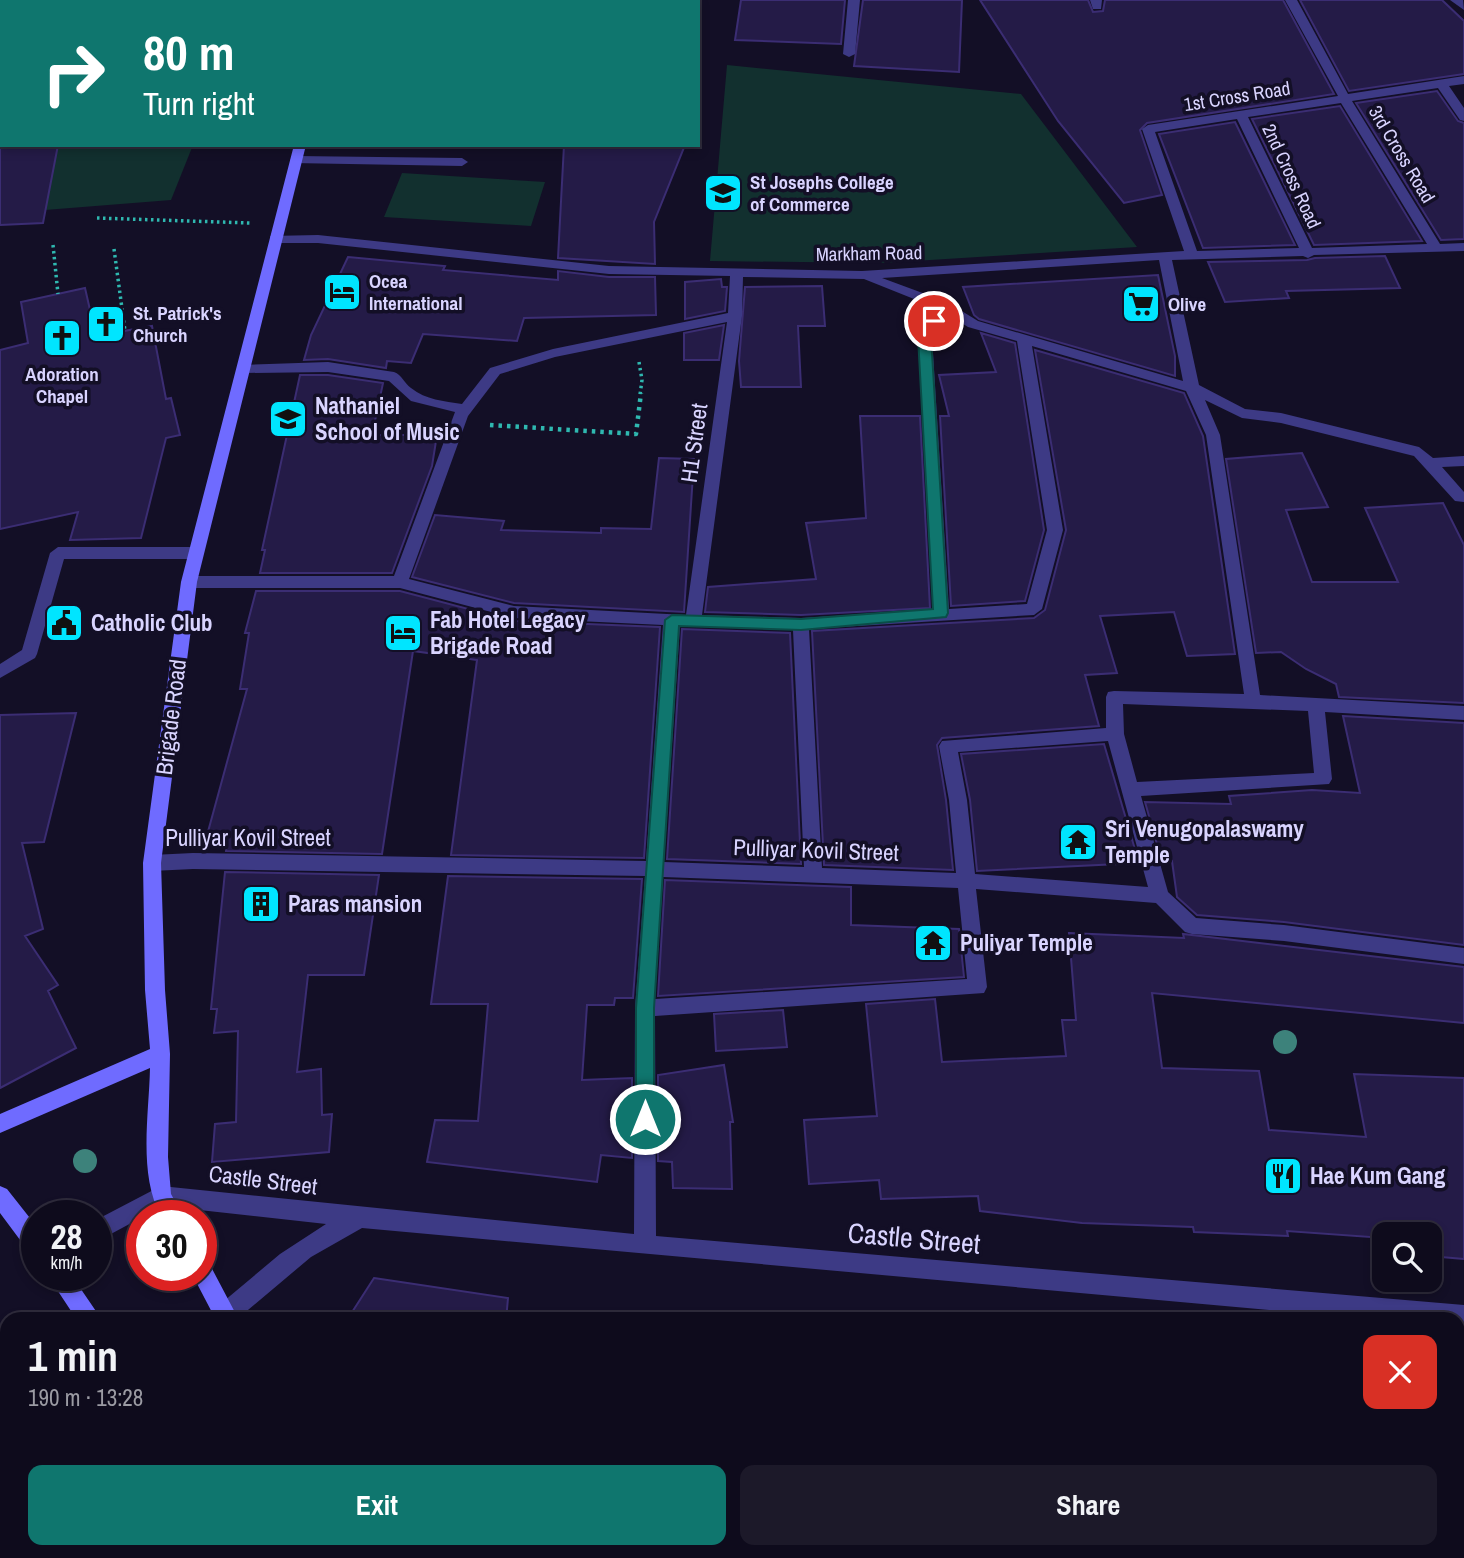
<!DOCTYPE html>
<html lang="en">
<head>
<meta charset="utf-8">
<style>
	body { margin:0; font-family:"Archivo Narrow",sans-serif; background:#1c1929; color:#f1f3f6; height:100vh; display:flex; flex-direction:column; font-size:26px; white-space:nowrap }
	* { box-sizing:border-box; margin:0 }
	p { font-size:23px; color:#9b9ba3 }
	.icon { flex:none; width:38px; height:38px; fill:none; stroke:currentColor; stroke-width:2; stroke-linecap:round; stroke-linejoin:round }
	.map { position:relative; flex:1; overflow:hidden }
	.panel { position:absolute; left:0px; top:1312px; width:1465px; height:247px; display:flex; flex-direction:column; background:#0e0b1c; border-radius:21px 21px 0 0; box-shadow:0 4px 10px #0003,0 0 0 2px #2e2b3b }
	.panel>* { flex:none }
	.top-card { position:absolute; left:0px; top:0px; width:700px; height:147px; box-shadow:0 4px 10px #0003,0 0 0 2px #2e2b3b; background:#0f766e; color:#fff; overflow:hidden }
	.tools { position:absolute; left:1372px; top:1222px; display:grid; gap:14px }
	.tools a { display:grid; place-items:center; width:70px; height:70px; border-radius:14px; background:#0e0b1c; box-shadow:0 4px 10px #0003,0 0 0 2px #2e2b3b; font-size:35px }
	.speed { position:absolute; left:21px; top:1200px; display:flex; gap:14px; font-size:35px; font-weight:700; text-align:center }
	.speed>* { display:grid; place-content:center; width:91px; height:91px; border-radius:50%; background:#0e0b1c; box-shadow:0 4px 10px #0003,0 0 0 2px #2e2b3b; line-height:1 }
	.speed small { font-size:18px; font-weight:400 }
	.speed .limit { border:10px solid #d22; background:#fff; color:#111 }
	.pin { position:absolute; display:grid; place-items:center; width:60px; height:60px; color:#fff; margin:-30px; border:4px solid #fff; border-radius:50%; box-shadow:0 2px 7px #0007 }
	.me { position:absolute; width:77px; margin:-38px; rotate:0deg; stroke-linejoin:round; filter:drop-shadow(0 0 5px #0008) }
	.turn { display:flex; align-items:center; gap:24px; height:147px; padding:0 28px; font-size:32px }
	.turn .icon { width:91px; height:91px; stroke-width:2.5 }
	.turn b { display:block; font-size:49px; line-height:60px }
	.round { display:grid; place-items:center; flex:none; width:74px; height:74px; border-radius:14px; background:#1c1929 }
	.summary { display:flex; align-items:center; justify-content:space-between; height:119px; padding:0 28px }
	h1 { font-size:42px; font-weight:800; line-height:52px }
	.button { display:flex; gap:14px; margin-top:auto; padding:14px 28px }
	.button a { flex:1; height:80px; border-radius:14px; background:#0f766e; color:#fff; font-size:28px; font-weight:800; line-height:80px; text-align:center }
	.button a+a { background:#1c1929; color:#f1f3f6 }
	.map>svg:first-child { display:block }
	.green { fill:#12302f }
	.building { fill:#241b47; stroke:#3b2d73; stroke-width:2 }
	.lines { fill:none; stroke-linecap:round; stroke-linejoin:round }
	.path-far1 { stroke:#2fb8b0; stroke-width:3.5; stroke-dasharray:2.5 3.5; stroke-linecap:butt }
	.path { stroke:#2fb8b0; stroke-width:4.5; stroke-dasharray:3.5 5; stroke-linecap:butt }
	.lane { fill:#3d3a85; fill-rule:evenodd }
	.street { fill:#3d3a85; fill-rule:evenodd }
	.secondary { fill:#6f6bff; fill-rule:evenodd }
	.tree { fill:#3d827b }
	.route { fill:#0f766e; stroke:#0a4d48; stroke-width:2 }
	.labels { text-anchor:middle; stroke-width:7; stroke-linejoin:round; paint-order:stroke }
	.far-street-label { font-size:19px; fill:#d9d4ff; stroke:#130f26 }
	.far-poi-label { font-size:19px; font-weight:bold; fill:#d9d4ff; stroke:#130f26; text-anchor:start }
	.poi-label { font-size:23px; font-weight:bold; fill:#d9d4ff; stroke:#130f26; text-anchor:start }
	.street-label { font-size:23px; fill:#d9d4ff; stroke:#130f26 }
	.near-street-label { font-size:28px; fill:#d9d4ff; stroke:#130f26 }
</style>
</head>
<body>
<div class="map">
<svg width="1464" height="1558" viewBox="0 0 1464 1558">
	<rect width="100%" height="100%" fill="#130f26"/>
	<path class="green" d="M727 65 1021 94 1137 247 882 263 710 261Z
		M58 145H193L171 200 45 210Z
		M402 173 545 182 531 226 384 217Z"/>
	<path class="building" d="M741 0H845L841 44 735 40Z
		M863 0H962L959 72 854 66Z
		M980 0H1088L1093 12 1103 11 1105 0H1283L1334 94 1147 123 1140 130 1162 195 1124 203 1058 121Z
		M1300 0H1442L1464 21V74L1349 91Z
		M1437 91 1458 121 1464 123V239L1441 240 1356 103Z
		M1340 106 1422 241 1314 245 1252 119Z
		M1235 122 1295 245 1203 248 1159 134Z
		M0 145H58L43 223 0 225Z
		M564 145H685L654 222 655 264 558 258Z
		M1385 256 1400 288 1286 291 1289 298 1225 302 1208 262 1307 260 1315 258Z
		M348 257 445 266 443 270 558 280V271L609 277H655L656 315 524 318 517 341 423 334 411 363 387 361 386 368 328 359 304 360 311 335Z
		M1158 275 1175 356V376L979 319 974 315 963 287Z
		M721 279 722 287H727L725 311 685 319V282Z
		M822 286 825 326H798L801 387H741L739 361 745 287Z
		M85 288 96 336 152 326 166 399 171 398 180 435 166 438 141 538 70 540 78 512 0 529V350L28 343 21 302Z
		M724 325 719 360H684V333Z
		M981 333 1015 343 1044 530 1025 601 951 606 940 416H949L939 375 996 372Z
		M1035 350 1184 393 1203 436 1235 654 1187 656 1174 612 1100 616 1117 673 1085 675 1099 726 942 738 937 745 946 800 953 870 824 865 812 631 1034 618 1045 610 1066 530Z
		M300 375H328L383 383 372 435H437L432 466 392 573H260L265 550H262Z
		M860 416H920L930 608 801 615 705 612 708 587 816 579 806 523 866 518Z
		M1302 453 1328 507 1286 510 1312 582H1398L1365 508 1443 503 1464 545V703L1339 697 1336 684 1306 669 1281 652 1256 653 1226 459Z
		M659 458 694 459 684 612 514 603 412 577 435 515 504 521 501 530 601 533V528L651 529Z
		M256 591H400L514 621 660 627 644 858 451 855 477 660 413 651 382 854 226 851 227 839H206L247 689H240L249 633H245Z
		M682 629 790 633 801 864 667 859Z
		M76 713 44 842 22 843 43 929 25 936 58 985 48 991 76 1048 0 1088V715Z
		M1343 716 1464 723V945L1284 922 1197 915 1177 897 1172 861 1162 862 1145 802 1231 804 1229 796 1312 790 1360 793Z
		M1104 744 1139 863 977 871 970 800 961 754Z
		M225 872 379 875 364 975H308L297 1072 321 1069 322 1115 332 1114 329 1152 212 1162 215 1124 236 1122 238 1031 214 1033 217 1009H211Z
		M448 876 642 879 633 998H615L614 1005H587L582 1080 632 1078V1158L601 1155 597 1182 427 1162 435 1120 478 1121 488 1004H431Z
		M665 880 851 887V925L959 929 964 977 658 996Z
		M1069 933 1184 938 1183 934 1464 967V1023L1152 993 1162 1068 1259 1071 1269 1130 1366 1137 1354 1074 1464 1078V1259L1430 1256V1234H1384V1238L1287 1231 1288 1236 1194 1232 1193 1227 1082 1223 980 1211 978 1196 881 1199 879 1180 809 1184 804 1120 877 1116 866 1004 935 999 942 1062 1066 1056 1062 1020H1076Z
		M783 1010 787 1047 716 1051 714 1014Z
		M724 1065 733 1122H730L732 1189 673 1188 672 1162 658 1161V1075Z
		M374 1278 508 1298 506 1320H347Z"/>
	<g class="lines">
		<path class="path-far1" d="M97 218 250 223
			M53 245 58 294
			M114 249 125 331
			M639 362 642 380 640 395"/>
		<path class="path" d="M490 425 636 434 641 393"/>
		<path class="lane" d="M654 0H666V2H654Z
			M848 0H860L855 54 849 57 843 54Z
			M296 156 462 158 468 162 462 166 292 163 290 160Z
			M58 547H196L204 553 196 559H64L37 654 35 658 0 678V664L22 650 50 553Z"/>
		<path class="street" d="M1090 0H1102L1101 9H1093Z
			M1285 0H1297L1348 94 1464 76V84L1449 86 1464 108V121L1460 120 1438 88 1352 101 1440 244 1464 243V251L1314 255 1308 258 1303 256 1172 260 1199 385 1245 409 1281 413 1419 447 1433 458 1464 456V466L1442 467 1464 492V502L1455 501 1414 456 1281 423 1242 418 1205 400 1220 435 1260 695 1464 706V720L1325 712 1332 779 1329 784 1141 796 1168 892 1196 918 1284 925 1464 948V964L1284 941 1192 934 1185 932 1156 903 976 889 987 987 984 993 655 1016 656 1236 1464 1305V1327L1458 1326V1320H1379L362 1228 311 1257 236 1320H217L215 1314 218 1306 280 1254 326 1224 163 1206 96 1242V1220L161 1186 634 1234 635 1008 645 876 193 869 152 871 146 868 143 863 146 858 152 855 193 853 646 861 663 625 514 618 400 588H189L181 582 189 576H394L455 412 411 401 389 381 328 372 245 373 238 368 240 365 328 362 394 372C402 375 404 383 411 388 426 400 444 401 462 404L490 368 553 349 728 313 730 276 609 274 318 243H275L270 242V236L318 235 609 266 862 271 1184 251 1142 129 1148 125 1338 96ZM1341 103 1427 244 1312 248 1248 117ZM1237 119 1299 248 1197 251 1155 132ZM1159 260 1183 381 978 321 947 302 882 278ZM743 277 864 279 934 307 918 337 933 610 801 618 702 615 742 316ZM945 313 968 327 1017 341 1047 530 1027 604 949 609 932 337ZM727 322 686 615 514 606 409 579 468 416 500 374 555 357ZM1032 346 1186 391 1206 435 1244 694 1114 691 1108 692 1106 697V728L942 741 939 746 949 800 956 873 822 868 809 629 1034 615 1042 609 1063 530ZM680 626 793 630 804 867 664 862ZM1123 704 1308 711 1314 773 1137 782 1124 734ZM1108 741 1148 887 975 874 967 800 958 752ZM663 877 958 888 967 979 655 999Z
			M1450 0H1463L1464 10Z"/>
		<path class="secondary" d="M333 0H345L333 2Z
			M294 145H306L197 582 161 863 165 990 170 1054 168 1157 171 1194 183 1216H161C138 1174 149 1115 150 1068L0 1133V1114L150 1049 145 990 143 863 181 582Z
			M0 1186 7 1189 37 1227V1255L29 1252 0 1213Z
			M201 1260 209 1263 239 1320H216L193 1276H201Z
			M48 1276H72L102 1320H77Z
			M236 1552H261L263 1558H239Z
			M360 1552H385L387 1558H363Z"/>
	</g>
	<g class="tree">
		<circle cx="1285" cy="1042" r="12"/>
		<circle cx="85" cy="1161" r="12"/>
	</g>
	<path class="route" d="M934 317 940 321 931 337 948 613 946 617 801 630 679 626 654 1008V1119L652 1125 645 1128 639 1125 636 1119V1008L665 620 672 615 801 619 933 609 918 337 929 318Z"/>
	<defs>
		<symbol id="university-square" viewBox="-11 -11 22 22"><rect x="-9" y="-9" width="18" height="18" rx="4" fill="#00e5ff" stroke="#130f26"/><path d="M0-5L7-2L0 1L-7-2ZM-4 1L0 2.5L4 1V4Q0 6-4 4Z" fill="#111"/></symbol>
		<symbol id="hotel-square" viewBox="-11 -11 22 22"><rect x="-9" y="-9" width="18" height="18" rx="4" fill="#00e5ff" stroke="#130f26"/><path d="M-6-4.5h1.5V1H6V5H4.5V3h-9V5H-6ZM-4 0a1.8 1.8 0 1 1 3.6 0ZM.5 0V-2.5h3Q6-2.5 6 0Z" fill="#111"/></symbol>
		<symbol id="supermarket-square" viewBox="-11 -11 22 22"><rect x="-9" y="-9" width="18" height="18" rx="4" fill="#00e5ff" stroke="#130f26"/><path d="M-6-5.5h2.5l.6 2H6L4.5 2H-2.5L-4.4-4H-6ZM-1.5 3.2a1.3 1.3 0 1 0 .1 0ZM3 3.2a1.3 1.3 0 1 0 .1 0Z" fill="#111"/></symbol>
		<symbol id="church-square" viewBox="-11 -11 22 22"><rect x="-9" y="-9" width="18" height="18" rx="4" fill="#00e5ff" stroke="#130f26"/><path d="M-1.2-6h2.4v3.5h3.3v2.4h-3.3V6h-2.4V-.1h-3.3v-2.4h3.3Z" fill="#111"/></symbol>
		<symbol id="school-square" viewBox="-11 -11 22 22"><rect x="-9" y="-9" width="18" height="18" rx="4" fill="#00e5ff" stroke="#130f26"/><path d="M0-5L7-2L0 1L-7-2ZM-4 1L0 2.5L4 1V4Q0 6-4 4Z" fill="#111"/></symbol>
		<symbol id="civic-square" viewBox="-11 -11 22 22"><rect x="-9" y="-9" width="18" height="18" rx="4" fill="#00e5ff" stroke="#130f26"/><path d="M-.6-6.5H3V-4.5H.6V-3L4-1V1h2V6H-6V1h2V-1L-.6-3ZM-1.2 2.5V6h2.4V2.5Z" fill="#111"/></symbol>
		<symbol id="temple-square" viewBox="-11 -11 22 22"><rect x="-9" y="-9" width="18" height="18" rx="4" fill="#00e5ff" stroke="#130f26"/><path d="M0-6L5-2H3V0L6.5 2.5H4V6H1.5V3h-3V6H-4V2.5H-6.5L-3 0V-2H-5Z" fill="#111"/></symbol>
		<symbol id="building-square" viewBox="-11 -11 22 22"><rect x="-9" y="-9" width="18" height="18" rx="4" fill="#00e5ff" stroke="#130f26"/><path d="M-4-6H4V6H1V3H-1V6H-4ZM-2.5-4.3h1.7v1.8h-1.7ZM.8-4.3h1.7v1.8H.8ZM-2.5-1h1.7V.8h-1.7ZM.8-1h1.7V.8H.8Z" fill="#111"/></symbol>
		<symbol id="restaurant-square" viewBox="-11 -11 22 22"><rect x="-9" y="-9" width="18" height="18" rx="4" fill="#00e5ff" stroke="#130f26"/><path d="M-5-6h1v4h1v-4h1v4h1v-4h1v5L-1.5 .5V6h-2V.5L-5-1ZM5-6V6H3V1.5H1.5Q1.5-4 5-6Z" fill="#111"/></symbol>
	</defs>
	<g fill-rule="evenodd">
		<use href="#university-square" x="701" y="171" width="44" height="44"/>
		<use href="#hotel-square" x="320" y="270" width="44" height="44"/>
		<use href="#supermarket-square" x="1119" y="282" width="44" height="44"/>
		<use href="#church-square" x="84" y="302" width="44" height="44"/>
		<use href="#church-square" x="40" y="316" width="44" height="44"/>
		<use href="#school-square" x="266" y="397" width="44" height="44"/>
		<use href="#civic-square" x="42" y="601" width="44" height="44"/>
		<use href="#hotel-square" x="381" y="611" width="44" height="44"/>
		<use href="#temple-square" x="1056" y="820" width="44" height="44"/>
		<use href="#building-square" x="239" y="882" width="44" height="44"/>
		<use href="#temple-square" x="911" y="921" width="44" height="44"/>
		<use href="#restaurant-square" x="1261" y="1154" width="44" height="44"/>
	</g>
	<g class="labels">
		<g class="far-street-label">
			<text transform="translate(1237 96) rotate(-9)" y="7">1st Cross Road</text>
			<text transform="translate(1402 154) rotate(59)" y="7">3rd Cross Road</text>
			<text transform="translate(1292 176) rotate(65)" y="7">2nd Cross Road</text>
			<text transform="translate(869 253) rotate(-1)" y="7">Markham Road</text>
		</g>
		<g class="far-poi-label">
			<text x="750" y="189">St Josephs College<tspan x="750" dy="22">of Commerce</tspan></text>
			<text x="369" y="288">Ocea<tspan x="369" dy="22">International</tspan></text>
			<text x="1168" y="311">Olive</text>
			<text x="133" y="320">St. Patrick's<tspan x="133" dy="22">Church</tspan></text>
			<text x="62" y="381" text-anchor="middle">Adoration<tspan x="62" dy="22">Chapel</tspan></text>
		</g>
		<g class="poi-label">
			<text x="315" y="414">Nathaniel<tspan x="315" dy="26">School of Music</tspan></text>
			<text x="430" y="628">Fab Hotel Legacy<tspan x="430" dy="26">Brigade Road</tspan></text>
			<text x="91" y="631">Catholic Club</text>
			<text x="1105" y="837">Sri Venugopalaswamy<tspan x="1105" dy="26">Temple</tspan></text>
			<text x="288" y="912">Paras mansion</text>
			<text x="960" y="951">Puliyar Temple</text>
			<text x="1310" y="1184">Hae Kum Gang</text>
		</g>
		<g class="street-label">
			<text transform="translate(694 443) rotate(-82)" y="8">H1 Street</text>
			<text transform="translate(171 717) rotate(-83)" y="8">Brigade Road</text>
			<text x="248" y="846">Pulliyar Kovil Street</text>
			<text transform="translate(816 850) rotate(2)" y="8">Pulliyar Kovil Street</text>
			<text transform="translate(263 1180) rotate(7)" y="8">Castle Street</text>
		</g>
		<g class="near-street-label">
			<text transform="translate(914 1238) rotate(5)" y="10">Castle Street</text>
		</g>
	</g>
</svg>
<div class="tools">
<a><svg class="icon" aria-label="search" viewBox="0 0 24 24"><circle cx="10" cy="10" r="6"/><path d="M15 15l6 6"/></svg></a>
</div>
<div class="speed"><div>28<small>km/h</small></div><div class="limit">30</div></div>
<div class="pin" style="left:934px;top:321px;background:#d93025"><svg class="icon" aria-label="arrive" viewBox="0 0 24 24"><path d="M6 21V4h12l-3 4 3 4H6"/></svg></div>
<svg class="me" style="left:645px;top:1119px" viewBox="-20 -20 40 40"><circle r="17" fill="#0f766e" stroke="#fff" stroke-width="3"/><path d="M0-11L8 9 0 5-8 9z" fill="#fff"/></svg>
<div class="top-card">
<div class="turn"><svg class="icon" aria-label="right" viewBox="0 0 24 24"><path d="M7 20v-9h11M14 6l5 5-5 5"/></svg><div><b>80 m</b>Turn right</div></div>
</div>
<section class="panel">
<div class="summary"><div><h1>1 min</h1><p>190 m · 13:28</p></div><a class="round" style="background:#d93025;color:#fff"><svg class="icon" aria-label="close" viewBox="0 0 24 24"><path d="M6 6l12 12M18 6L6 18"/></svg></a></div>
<div class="button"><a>Exit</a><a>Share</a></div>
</section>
</div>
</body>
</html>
